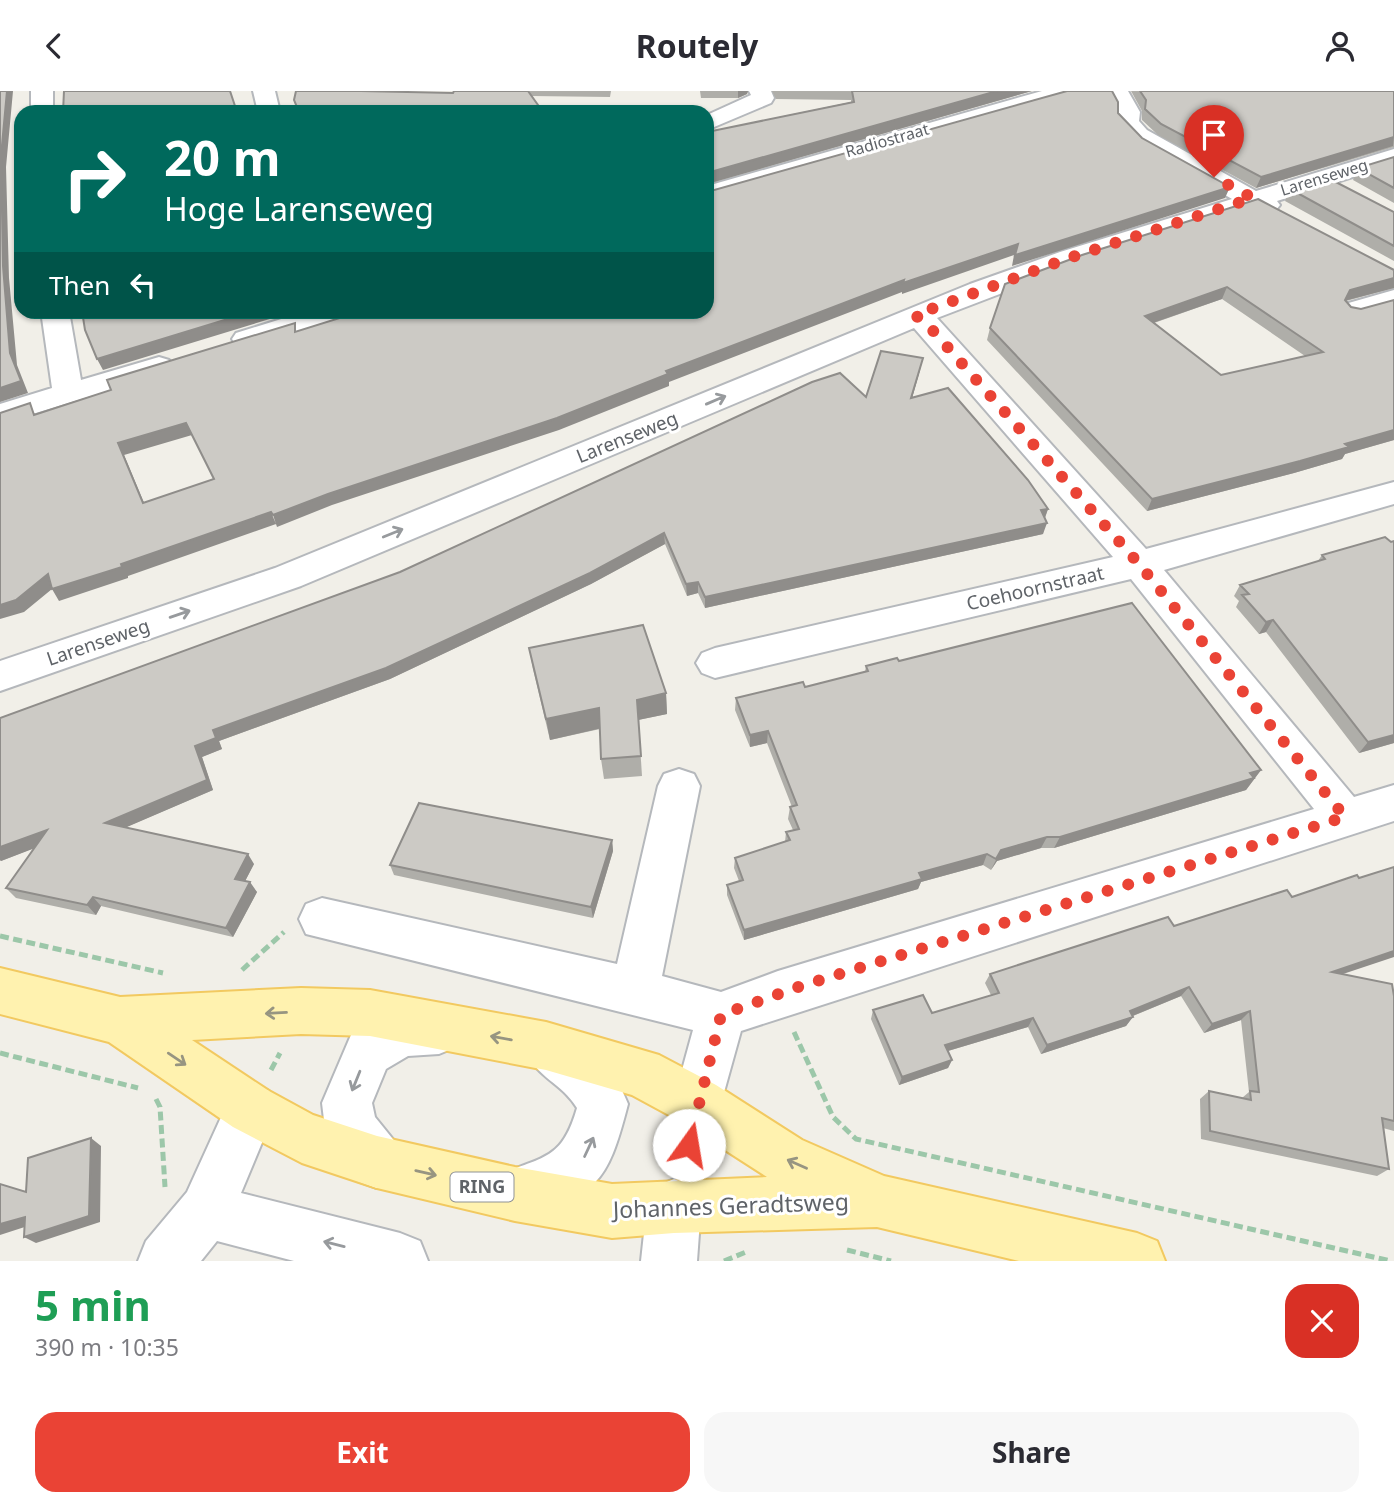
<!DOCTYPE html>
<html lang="en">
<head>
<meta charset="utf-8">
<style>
	body { margin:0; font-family:"Noto Sans",sans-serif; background:#f7f7f7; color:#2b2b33; height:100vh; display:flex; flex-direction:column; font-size:26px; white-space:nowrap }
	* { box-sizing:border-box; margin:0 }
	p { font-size:23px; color:#7c7c81 }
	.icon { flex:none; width:38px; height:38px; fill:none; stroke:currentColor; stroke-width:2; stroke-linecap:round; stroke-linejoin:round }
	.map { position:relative; height:1170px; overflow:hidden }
	.drawer { display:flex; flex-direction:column; background:#fff; flex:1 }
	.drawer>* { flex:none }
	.hud { position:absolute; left:14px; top:14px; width:700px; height:214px; border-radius:21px; box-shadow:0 2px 5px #0004; background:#00695c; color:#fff; overflow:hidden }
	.pin { position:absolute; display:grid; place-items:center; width:60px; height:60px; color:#fff; margin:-72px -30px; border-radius:50% 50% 50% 0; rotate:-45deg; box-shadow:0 0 7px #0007 }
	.pin .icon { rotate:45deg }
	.me { position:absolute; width:77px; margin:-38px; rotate:13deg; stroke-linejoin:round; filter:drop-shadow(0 0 5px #0008) }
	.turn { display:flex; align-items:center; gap:24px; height:147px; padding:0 35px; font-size:32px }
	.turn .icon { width:91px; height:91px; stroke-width:2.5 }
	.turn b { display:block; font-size:49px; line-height:60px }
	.then { display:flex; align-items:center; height:66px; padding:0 35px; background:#0003; gap:14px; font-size:26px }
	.round { display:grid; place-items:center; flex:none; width:74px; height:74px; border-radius:21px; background:#f7f7f7 }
	.overview { display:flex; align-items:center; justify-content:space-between; height:119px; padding:0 35px }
	h1 { font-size:42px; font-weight:700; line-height:52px; color:#1e9e55 }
	.action { display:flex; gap:14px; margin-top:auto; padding:14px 35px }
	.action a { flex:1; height:80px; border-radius:21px; background:#ea4335; color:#fff; font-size:28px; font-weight:700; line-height:80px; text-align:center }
	.action a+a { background:#f7f7f7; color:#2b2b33 }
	header { display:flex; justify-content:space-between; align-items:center; height:91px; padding:0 35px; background:#fff; font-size:32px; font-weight:700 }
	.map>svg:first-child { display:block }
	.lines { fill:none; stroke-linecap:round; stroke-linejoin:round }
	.minor-casing { stroke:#b5b8bc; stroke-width:4 }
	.major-casing { stroke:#f2c960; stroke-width:4 }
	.path { stroke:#9cc7a9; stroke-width:5; stroke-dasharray:9 4.5; stroke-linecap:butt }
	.minor { fill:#fff; fill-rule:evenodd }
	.major { fill:#fff2af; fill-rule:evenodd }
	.wall { fill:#afaea9; fill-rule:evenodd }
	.shaded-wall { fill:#8f8d8a }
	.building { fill:#cccac5; stroke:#8f8d8a; stroke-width:2; fill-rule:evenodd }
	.oneway { stroke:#979a9d }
	.oneway2 { stroke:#979581 }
	.route { stroke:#ea4335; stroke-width:12; stroke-dasharray:0 21.6 }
	.labels { text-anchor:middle; stroke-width:6; stroke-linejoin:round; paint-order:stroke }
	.far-street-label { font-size:16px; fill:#5f6368; stroke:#fff }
	.shield { fill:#fff; stroke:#8f9295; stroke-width:2 }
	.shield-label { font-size:18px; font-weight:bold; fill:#5f6368 }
	.street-label { font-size:19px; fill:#5f6368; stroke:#fff }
	.near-street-label { font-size:23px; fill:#5f6368; stroke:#fff }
</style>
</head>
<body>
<header><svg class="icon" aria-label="back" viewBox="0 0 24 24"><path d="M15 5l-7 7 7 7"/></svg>Routely<svg class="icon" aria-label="person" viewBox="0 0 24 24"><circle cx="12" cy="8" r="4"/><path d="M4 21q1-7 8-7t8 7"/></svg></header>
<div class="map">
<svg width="1394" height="1170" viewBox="0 0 1394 1170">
	<rect width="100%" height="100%" fill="#f1efe8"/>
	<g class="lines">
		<defs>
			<path id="minor" d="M31 0H53V21H31Z
				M253 0H275L280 21H258Z
				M749 0H771L774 7 771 12 707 39V24L751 4Z
				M1042 0H1078L1075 5 707 110V95Z
				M1106 0H1128L1140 21 1139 30 1147 39 1256 100 1394 58V73L1277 110 1280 114 1276 119 1267 122 1253 117 1078 173 937 227 1146 458 1394 391V413L1164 479 1354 706 1394 694V730L741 940 716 1030 698 1037 680 1030 673 1012 693 939 306 843 299 828 306 813 322 807 617 873 658 695 664 683 679 678 694 683 700 695 662 885 721 901 778 880 1314 718 1131 488 715 587 702 582 696 572 702 562 715 557 1113 466 914 237 301 495 0 600V570L275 477 970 193 1060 161 1232 108 1131 49 1117 31 1118 21Z
				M1394 199V216L1355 227 1345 225 1341 219 1345 213Z
				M41 220H69L81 289 159 266 169 269 174 275 169 281 0 333V313L52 297Z
				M307 220H352L348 226 246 257 236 254 232 248 236 242Z
				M439 915 456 922 463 939 456 956 439 963 408 965 386 978 372 1012 375 1026 396 1052 403 1071 396 1090 377 1097 358 1090 333 1055 325 1037 322 1012 351 944 403 918Z
				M550 935C588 950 613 975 628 1013 606 1098 597 1100 517 1130L498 1122 490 1103 498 1084C544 1065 562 1069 577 1017 562 992 537 987 525 959L533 942Z
				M251 993 269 1000 276 1018 241 1102 400 1142 420 1150 428 1170H294L217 1150 201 1170H138L146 1150 187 1101 233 1000Z
				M674 1088 693 1096 701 1115 697 1170H641L647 1115 655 1096Z"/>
			<path id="major" d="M0 877 120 906 301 897 370 899 546 931 659 964 716 994 802 1049 884 1085 1137 1142 1157 1150 1165 1170H1019L877 1136 674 1142 612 1147 515 1130 377 1097 302 1072 233 1036 109 951 0 923ZM301 943 370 945 546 979 632 1004 680 1030 767 1086 612 1093 515 1076 377 1045 313 1024 269 1000 192 949Z"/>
		</defs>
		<use href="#minor" class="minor-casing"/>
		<use href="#major" class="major-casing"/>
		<path class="path" d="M0 845 163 882
			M242 879 284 841
			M794 941 833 1026 856 1048 1391 1170
			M0 962 138 997
			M271 979 280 962
			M156 1008 160 1016 165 1096
			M847 1159 891 1170
			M724 1170 746 1161"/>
		<use href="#minor" class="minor"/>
		<use href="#major" class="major"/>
	</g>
	<path class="wall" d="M454 0H611L610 6 531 5 543 21H297L294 9 453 2Z
		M700 0H748L747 3 738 7H701Z
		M772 0H1032L707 93V41L851 11V9L776 8Z
		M1131 0H1394V56L1256 97 1158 44 1142 29V20Z
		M1394 66V112L1353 89 1358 77Z
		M1290 98 1394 121V170L1285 110Z
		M1394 179V197L1346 210 1351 216 1361 218 1394 209V349L1345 363 1342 368 1294 382 1147 420 987 249 990 237 1005 193ZM1222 208 1305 265 1221 284 1154 232Z
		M920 279 912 306 1048 418 1045 427 1043 443 705 517 698 502 687 505 665 453 591 493 390 588 219 650 222 658 202 666 213 699 126 736 254 773 245 790 257 801 233 846 101 815 96 824 16 807 6 797 34 757 1 770 0 769V627L400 481 866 306Z
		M1385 446 1394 652 1359 662 1266 541 1259 543 1236 516 1239 510 1234 505 1240 494 1318 470 1322 464Z
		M529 557 666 602 667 623 638 629 642 685 604 688 601 668 600 638 550 649 533 578Z
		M899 570 1261 679 1246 699 1054 757H1041L997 770 991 779 983 774 921 791 918 798 744 849 727 804V794L739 790 734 777 735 767 785 751 786 741 793 739 788 728 790 716H792L767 652 750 656 735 619 736 607 805 596 865 581 866 575Z
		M612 749 613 760 593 827 394 784 390 774Z
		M1174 835 1343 883 1394 905V1040L1383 1037 1389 1078 1377 1085 1201 1048 1200 1008 1209 1000 1242 1007 1249 1001 1241 929 1204 942 1181 905 1133 925 1126 935 1041 963 1028 936 948 960 952 969 948 977 899 994 871 928 873 919 932 922 991 904 985 892 990 883Z"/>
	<path class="shaded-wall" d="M7 0H13L6 76 9 187 17 274 28 302 0 311V297L10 262 3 175 1 65Z
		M738 0H748L747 3 738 7Z
		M997 0H1032L707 93V82Z
		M1394 46 1393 55 1256 97 1261 86Z
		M1230 96 1225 107 1012 175 1014 164 902 203V201L669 291V295L559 339 332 414 277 436 273 424 328 403 666 280 904 189 1018 153Z
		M1394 187V197L1344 210 1350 199Z
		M1227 196 1222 208 1141 236 1145 225Z
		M254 220H296L103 279 97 268Z
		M923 267 920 279 909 318 911 307Z
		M186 332 192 344 124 364 149 424 143 412 118 352Z
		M1394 339V349L1345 363 1342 368 1294 382 1147 420 1152 408Z
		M1048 418 1044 429 1041 419Z
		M271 421 276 433 128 485V487L59 510 52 498 24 521 0 528V514L48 483 121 473Z
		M1047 432 1043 443 705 517V506Z
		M664 442 665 453 591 493 390 588 219 650 222 658 202 666 213 699 113 742 105 732 213 639Z
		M698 491V502L687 505 686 493Z
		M1273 529 1266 541 1259 543 1266 531Z
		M666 602 667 623 638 629 642 685 637 609Z
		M599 617 602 637 550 649 546 628Z
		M768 640 767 652 750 656V644Z
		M1394 644V652L1359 662 1368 651Z
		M1261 679 1246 699 1054 757 1060 746Z
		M47 739 56 749 1 770 0 769V756Z
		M1047 746 1041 757 997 770 991 779 1001 759Z
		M612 749 613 760 593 827 591 816Z
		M248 763 254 773 241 798 235 788Z
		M987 763 983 774 921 791 918 798 744 849V839L919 782Z
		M250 791 257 801 233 846 226 837Z
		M93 806 101 815 96 824 87 814Z
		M1394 860V866L1322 890 1332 881Z
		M1189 896 1181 905 1125 928 1133 926 1126 935 1041 963 1047 954Z
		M1250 920 1241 929 1204 942 1212 933Z
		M1033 927 1028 936 941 962 945 954Z
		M952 969 948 977 899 994 902 986Z
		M91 1047 101 1055 100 1131 36 1152 24 1146Z
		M25 1126 37 1132 0 1144V1133Z"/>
	<path class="building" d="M0 0H7L1 65 3 175 10 262 21 290 0 297Z
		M64 0H230L237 21H63Z
		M296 0H361L453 2 454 0H528L543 21H299L294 9Z
		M852 0H997L707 82V41L854 11Z
		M1067 0H1112L1118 11V22L1142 47 1230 96 1015 164 1018 153 903 192 904 189 666 280 668 283 557 327 328 403 273 424 271 421 121 473 122 476 52 498 48 483 16 509 0 514V322L30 312 34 324 111 299 107 289 295 232V241L362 220H382L385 224 397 220H707V101ZM186 332 214 388 143 412 118 352Z
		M1140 0H1394V46L1261 86 1161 33 1145 18 1146 9Z
		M1394 66V97L1358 77Z
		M1328 87 1394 121V155L1290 98Z
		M1258 108 1394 179V187L1350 199 1345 209 1351 216 1361 218 1394 209V339L1345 353 1349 356 1300 370 1152 408 990 237 1005 193 1082 164ZM1227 196 1323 261 1221 284 1145 225Z
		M82 220H254L97 268 85 239Z
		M881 260 923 267 911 307 948 297 1028 389 1048 418 1041 419 1047 432 705 506 698 491 686 493 664 442 590 482 386 577 213 639 216 647 195 655 207 689 105 732 248 763 235 788 250 791 226 837 93 806 87 814 6 797 47 739 0 756V627L400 481 812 291 840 282 866 306Z
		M1385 446 1391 451 1394 450V644L1368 651 1273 529 1266 531 1242 504 1249 503 1240 494 1325 468 1322 464Z
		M1132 512 1261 679 1250 682 1254 687 1060 746H1047L1001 759 996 768 987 763 919 782 922 788 744 839 727 794 743 789 735 767 790 749 786 741 799 738 790 716 797 714 768 640 750 644 736 607 803 591 805 596 868 580 866 575 897 567 899 570Z
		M643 534 666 602 637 609 641 665 601 668 599 617 546 628 529 557Z
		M419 712 612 749 591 816 390 774Z
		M1394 776V860L1332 881 1392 893 1394 905V1030L1382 1027 1389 1078 1210 1040 1209 1000 1251 1009 1250 1000 1259 1001 1250 920 1212 933 1189 896 1130 920 1133 926 1047 954 1033 927 945 954 952 969 902 986 873 919 923 904 932 922 999 902 990 883 1168 826 1174 835 1287 799 1292 806 1357 784 1359 787Z
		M91 1047 89 1125 24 1146 25 1126 0 1133V1093L26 1101 28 1067Z"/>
	<defs><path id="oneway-shaft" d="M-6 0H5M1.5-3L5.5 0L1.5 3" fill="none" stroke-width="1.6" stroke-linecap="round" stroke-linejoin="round" transform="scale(1.75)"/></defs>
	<g class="oneway">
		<use href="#oneway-shaft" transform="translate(716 309) rotate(-23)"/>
		<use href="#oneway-shaft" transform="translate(393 442) rotate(-22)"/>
		<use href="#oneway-shaft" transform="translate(180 523) rotate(-19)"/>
		<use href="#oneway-shaft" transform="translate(356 990) rotate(112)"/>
		<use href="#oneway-shaft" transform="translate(589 1056) rotate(-65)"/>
		<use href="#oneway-shaft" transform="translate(334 1153) rotate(-166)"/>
	</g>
	<g class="oneway2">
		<use href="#oneway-shaft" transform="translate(276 922) rotate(177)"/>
		<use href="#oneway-shaft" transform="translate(501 947) rotate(-170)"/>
		<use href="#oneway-shaft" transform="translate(177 968) rotate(34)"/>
		<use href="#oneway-shaft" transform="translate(797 1073) rotate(-156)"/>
		<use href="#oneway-shaft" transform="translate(426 1082) rotate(13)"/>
	</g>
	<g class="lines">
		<path class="route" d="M689 1054 721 924 798 896 1345 726 1139 473 927 233 915 224 1069 167 1253 107 1214 86"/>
	</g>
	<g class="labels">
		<g class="far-street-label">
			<text transform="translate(887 49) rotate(-16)" y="6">Radiostraat</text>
			<text transform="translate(1324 86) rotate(-17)" y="6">Larenseweg</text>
		</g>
		<rect class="shield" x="450.5" y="1081.5" width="63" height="29" rx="5"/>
		<g class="shield-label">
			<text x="482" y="1102">RING</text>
		</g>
		<g class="street-label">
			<text transform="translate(627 346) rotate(-22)" y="7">Larenseweg</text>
			<text transform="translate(1035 497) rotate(-13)" y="7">Coehoornstraat</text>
			<text transform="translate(98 551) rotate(-19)" y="7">Larenseweg</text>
		</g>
		<g class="near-street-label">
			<text transform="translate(731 1115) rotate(-2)" y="8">Johannes Geradtsweg</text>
		</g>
	</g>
</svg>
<div class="pin" style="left:1214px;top:86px;background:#d93025"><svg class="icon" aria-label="arrive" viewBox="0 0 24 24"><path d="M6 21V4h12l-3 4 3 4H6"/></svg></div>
<svg class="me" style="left:689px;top:1054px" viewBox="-20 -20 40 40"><circle r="19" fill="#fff"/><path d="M0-13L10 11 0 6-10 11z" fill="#ea4335"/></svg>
<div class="hud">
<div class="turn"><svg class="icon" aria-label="right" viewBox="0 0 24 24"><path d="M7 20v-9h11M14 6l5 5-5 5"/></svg><div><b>20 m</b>Hoge Larenseweg</div></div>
<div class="then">Then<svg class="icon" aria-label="left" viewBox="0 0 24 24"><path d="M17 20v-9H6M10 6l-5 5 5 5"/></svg></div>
</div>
</div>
<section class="drawer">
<div class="overview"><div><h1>5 min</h1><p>390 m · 10:35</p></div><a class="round" style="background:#d93025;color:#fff"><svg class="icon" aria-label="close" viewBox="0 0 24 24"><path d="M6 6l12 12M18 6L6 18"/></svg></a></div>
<div class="action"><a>Exit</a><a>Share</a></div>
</section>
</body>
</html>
